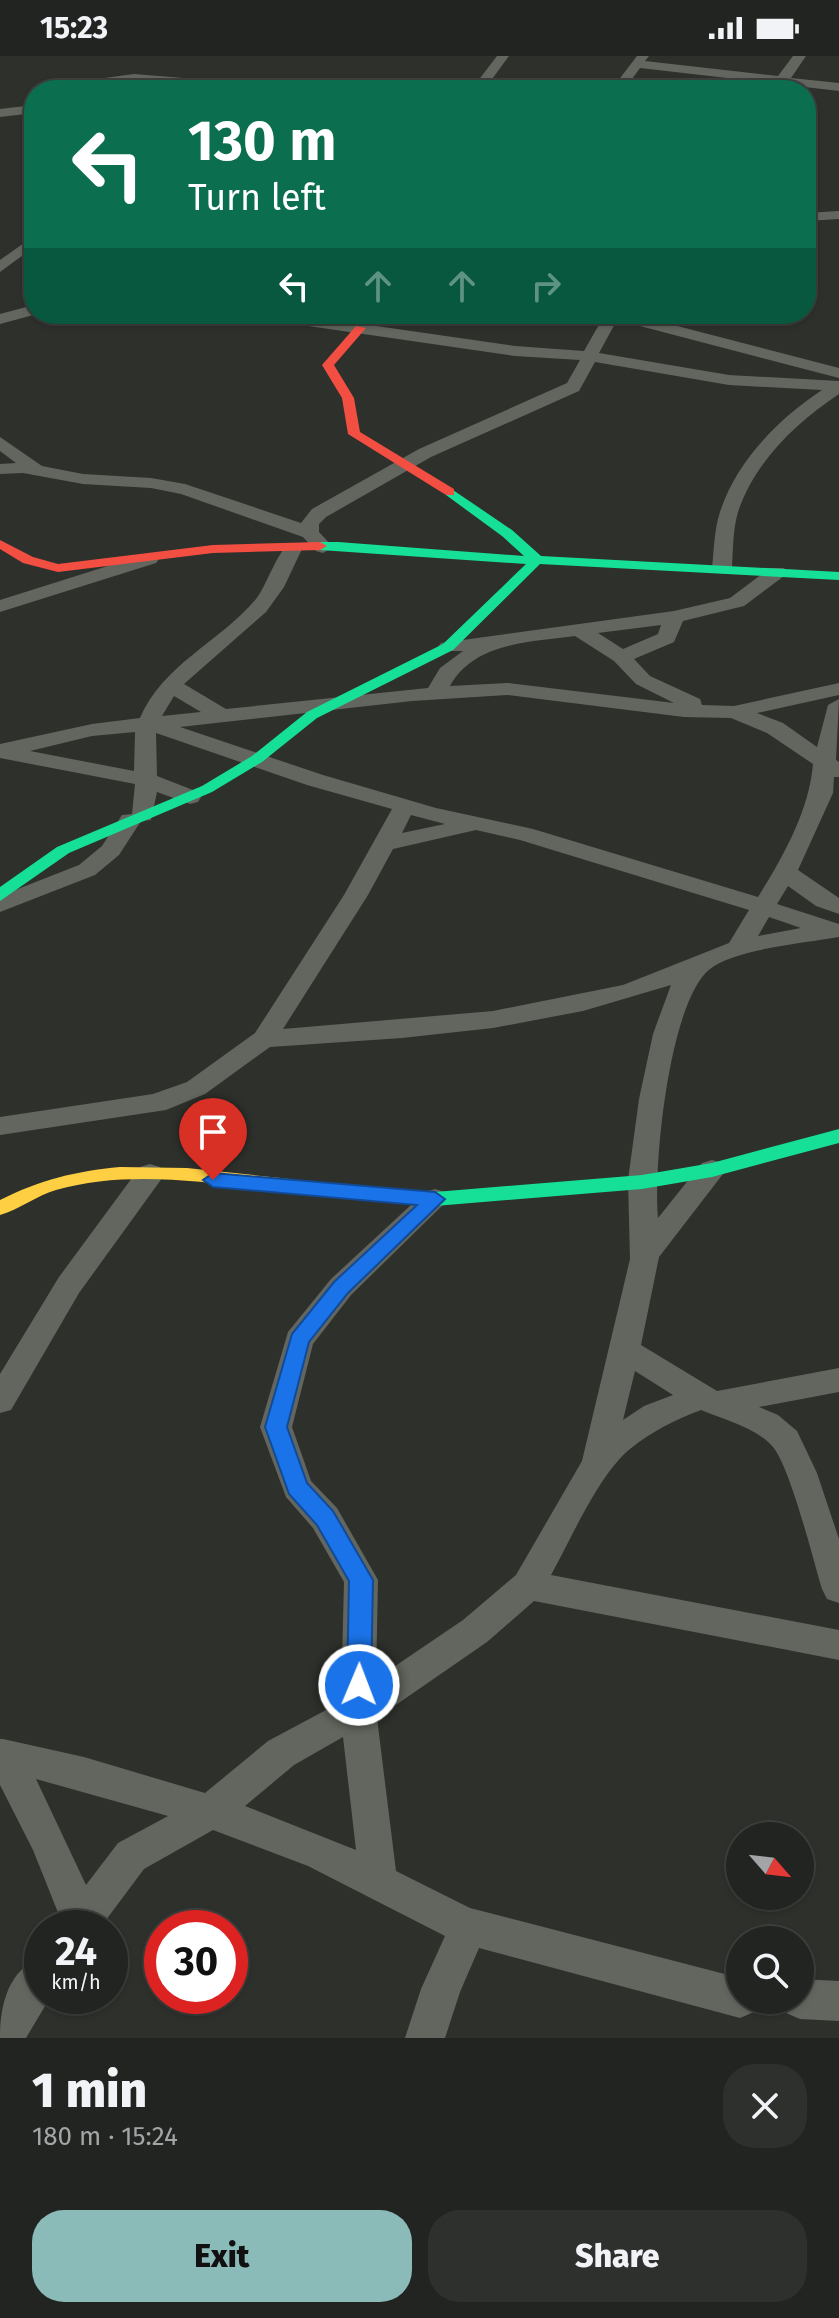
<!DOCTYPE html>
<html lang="en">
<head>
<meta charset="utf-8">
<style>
	body { margin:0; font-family:"Fira Sans",sans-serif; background:#2e302e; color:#f1f3f6; height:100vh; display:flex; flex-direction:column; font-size:30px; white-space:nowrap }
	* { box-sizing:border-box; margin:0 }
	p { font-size:26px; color:#a2a4a5 }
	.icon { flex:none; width:44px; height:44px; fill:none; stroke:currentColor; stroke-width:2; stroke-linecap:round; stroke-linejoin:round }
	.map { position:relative; height:1982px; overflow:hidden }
	.drawer { display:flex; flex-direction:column; background:#222421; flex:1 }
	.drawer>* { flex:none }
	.guide { position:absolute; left:24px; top:24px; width:792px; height:244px; border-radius:32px; box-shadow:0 2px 6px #0004,0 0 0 2px #3f413f; background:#0b6e4f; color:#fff; overflow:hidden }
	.needle { width:52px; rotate:118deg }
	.tools { position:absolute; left:726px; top:1766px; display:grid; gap:16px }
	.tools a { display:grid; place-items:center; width:88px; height:88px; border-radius:50%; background:#222421; box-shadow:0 2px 6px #0004,0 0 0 2px #3f413f; font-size:40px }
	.speed { position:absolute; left:24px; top:1854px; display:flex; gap:16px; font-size:40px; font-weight:700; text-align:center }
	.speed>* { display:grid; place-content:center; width:104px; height:104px; border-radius:50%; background:#222421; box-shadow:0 2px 6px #0004,0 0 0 2px #3f413f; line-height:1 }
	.speed small { font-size:20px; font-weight:400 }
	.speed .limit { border:12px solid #d22; background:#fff; color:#111 }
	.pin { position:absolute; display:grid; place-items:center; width:68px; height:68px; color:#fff; margin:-82px -34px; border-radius:50% 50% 50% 0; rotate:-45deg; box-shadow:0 0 8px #0007 }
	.pin .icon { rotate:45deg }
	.me { position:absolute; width:88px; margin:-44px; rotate:1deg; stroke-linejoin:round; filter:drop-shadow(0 0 6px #0008) }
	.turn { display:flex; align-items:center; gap:28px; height:168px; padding:0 32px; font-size:36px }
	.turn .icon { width:104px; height:104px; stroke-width:2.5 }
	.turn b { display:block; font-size:56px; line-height:68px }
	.lanes { display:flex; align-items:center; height:76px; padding:0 32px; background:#0003; justify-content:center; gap:40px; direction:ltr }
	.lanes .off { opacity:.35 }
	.round { display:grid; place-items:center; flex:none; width:84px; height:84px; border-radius:32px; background:#2e302e }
	.summary { display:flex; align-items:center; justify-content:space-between; height:136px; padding:0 32px }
	h1 { font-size:48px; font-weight:800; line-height:60px }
	.cta { display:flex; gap:16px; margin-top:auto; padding:16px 32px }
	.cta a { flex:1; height:92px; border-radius:32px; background:#8bbbb9; color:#111; font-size:32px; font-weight:800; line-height:92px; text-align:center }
	.cta a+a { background:#2e302e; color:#f1f3f6 }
	.status { display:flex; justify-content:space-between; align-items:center; height:56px; padding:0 40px; background:#222421; direction:ltr }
	.status svg { height:22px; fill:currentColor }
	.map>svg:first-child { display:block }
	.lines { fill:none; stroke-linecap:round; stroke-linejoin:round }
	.street { fill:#63665e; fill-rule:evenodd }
	.fast { fill:#16e098; fill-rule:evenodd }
	.slow { fill:#ffcf43; fill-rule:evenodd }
	.jam { fill:#f24e42; fill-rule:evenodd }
	.route { fill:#1a73e8; stroke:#114b97; stroke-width:2 }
</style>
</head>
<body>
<div class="status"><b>15:23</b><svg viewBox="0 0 49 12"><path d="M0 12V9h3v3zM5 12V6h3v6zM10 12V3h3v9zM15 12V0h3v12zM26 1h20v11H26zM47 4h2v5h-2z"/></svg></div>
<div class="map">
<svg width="839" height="1982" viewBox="0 0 839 1982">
	<rect width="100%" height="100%" fill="#2e302c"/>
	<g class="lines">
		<path class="street" d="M497 0H509L484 34H471Z
			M637 0H649L645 5 778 20 793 0H806L791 22 839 27V35L640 12 624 34H611Z
			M134 18 196 23 241 34C205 34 169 24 133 25 111 26 91 34 70 34L90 24Z
			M34 49V57L0 61V53Z
			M839 155V163L806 165V157Z
			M34 180V191L0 216V204Z
			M34 249V258H37L0 268V258Z
			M71 258H233L231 261 192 269 79 263Z
			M252 258H293L515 290 584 295 605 258H631L839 312V322L617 264 599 297 729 319 839 325V338C796 367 755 405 738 456 733 473 733 493 732 512L722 518 712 512C714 494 714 474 720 456 736 406 778 363 822 334L729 329 595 306 579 335 431 401 326 461 319 468V476L333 491 323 497 316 495 303 481 181 438 151 432 83 428 23 417 0 418V408L16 407 0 395V381L42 410 83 418 151 422 185 428 301 467 312 453 419 393 567 327 580 304 515 300 260 263Z
			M292 487 302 493 284 531 266 556 184 628 226 653 428 632 440 612 463 595H441L438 591 441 587 674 555 730 542 770 512H784L787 516 784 520 744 550 683 565 674 586 634 603 650 620 700 643 702 649 734 650 839 627V639L757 657 783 667 817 691 828 649 839 643 836 704 839 706V721H834L833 737 798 814 839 842V858L816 850 788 830 777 848 839 868V881C805 887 735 893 710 913 669 945 653 1111 658 1162L702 1107 712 1104 722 1107 726 1114 659 1201 641 1289 717 1335 839 1312V1336L759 1351 778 1359 797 1375 817 1417 839 1483V1547L827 1543 822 1533C813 1503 790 1411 773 1391 756 1371 724 1364 701 1354 675 1364 652 1375 630 1393 599 1418 571 1483 551 1519L839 1574V1604L534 1545 487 1586 377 1662 396 1815 470 1852 740 1922V1944H759L754 1956 740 1962 479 1892 460 1936 445 1982H405L421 1933 445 1880 308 1810 213 1774 144 1813 100 1872H58L61 1864 33 1794 0 1729V1683H3L84 1701 205 1737 268 1685 341 1646 344 1526 313 1472 286 1441 260 1371 288 1276 331 1223 425 1136 435 1133 445 1136 449 1143 351 1239 313 1288 292 1371 311 1425 337 1452 378 1524 376 1623 463 1564 516 1519 582 1405 630 1203 628 1124 639 1043 653 978 671 929 583 955 493 972 402 982 270 991 205 1038 166 1054 0 1079V1061L153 1038 187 1026 255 977 344 839 392 753 307 729 156 677 157 720 198 736 201 741 198 746 190 748 157 736 151 764 141 765 119 799 95 819 0 856V840L79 809 102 790 122 759 132 758 135 728 0 702V688L92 668 140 662C163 608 220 586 256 543 267 530 278 491 292 487ZM661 569 658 578 623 593 598 577ZM575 580 614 605 636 628 674 647 507 627 450 630C474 586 531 586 575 580ZM507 639 684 661 731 662 767 677 813 708C809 755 783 801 758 841L533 773 436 752 323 719 180 671 412 645ZM174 640 201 656 162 660ZM135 676 134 715 30 695 92 680ZM411 759 445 768 402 777ZM476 774 520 784 749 854 729 887 623 929 493 955 283 973 368 839 393 793ZM769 861 801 872 758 880ZM635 1315 673 1339 644 1350 623 1364ZM343 1681 356 1794 245 1750 294 1709ZM36 1723 168 1760 118 1787 86 1829Z
			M149 497 156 499 159 503 156 507 0 556V544Z
			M150 1108 160 1111 164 1118 160 1125 79 1237 11 1354 0 1357V1318L59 1221 140 1111Z
			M42 1900V1940H51L26 1982H0C0 1949 8 1914 42 1900Z
			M800 1923 839 1925V1965L800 1963 786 1957 781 1944H800Z"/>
		<path class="fast" d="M450 432 512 474 541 500 839 516V524L540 508 453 594 317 662 262 706 212 736 69 797 0 845V831L57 791 202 730 252 700 307 656 443 588 526 508 320 494 313 490 320 486H338L524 500 502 480 446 439V433Z
			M839 1073V1087L712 1121 642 1133 435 1150 318 1140 311 1138 308 1133 311 1128 318 1126 435 1136 642 1119 712 1107Z"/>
		<path class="slow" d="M120 1111 187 1112 318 1126 325 1128 328 1133 325 1138 318 1140C234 1131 139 1110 56 1134 36 1140 20 1153 0 1159V1144C40 1124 76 1115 120 1111Z"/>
		<path class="jam" d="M356 270 366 272 334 309 354 342 360 376 454 433V439H446L348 378 342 342 322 309Z
			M0 484 33 501 58 508 213 489 320 486 327 490 320 494 213 497 58 516 23 507 0 493Z"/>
	</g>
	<path class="route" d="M213 1117 435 1136 445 1143 348 1237 309 1286 287 1371 307 1427 333 1455 373 1524 371 1629 367 1637 359 1640 350 1637 347 1629 349 1525 317 1469 289 1438 265 1371 292 1278 334 1226 417 1149 213 1131 203 1124Z"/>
</svg>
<div class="tools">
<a><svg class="needle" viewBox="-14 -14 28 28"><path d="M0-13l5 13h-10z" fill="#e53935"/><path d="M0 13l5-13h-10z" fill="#a2a4a5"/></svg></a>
<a><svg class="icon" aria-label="search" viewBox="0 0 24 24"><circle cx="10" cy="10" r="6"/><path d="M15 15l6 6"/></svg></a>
</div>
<div class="speed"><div>24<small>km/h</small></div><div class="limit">30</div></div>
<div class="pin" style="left:213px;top:1124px;background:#d93025"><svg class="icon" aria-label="arrive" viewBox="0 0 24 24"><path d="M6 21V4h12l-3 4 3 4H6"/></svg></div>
<svg class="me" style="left:359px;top:1629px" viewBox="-20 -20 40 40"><circle r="17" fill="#1a73e8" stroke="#fff" stroke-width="3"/><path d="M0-11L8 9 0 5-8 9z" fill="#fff"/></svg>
<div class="guide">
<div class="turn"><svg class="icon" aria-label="left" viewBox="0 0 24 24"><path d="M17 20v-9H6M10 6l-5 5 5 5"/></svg><div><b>130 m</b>Turn left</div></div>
<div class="lanes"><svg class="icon" aria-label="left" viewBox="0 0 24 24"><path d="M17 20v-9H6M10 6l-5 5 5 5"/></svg><svg class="icon off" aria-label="ahead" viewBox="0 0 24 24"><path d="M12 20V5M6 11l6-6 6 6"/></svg><svg class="icon off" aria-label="ahead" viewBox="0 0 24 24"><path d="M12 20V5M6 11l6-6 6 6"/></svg><svg class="icon off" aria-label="right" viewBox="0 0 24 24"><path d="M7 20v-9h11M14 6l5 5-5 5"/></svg></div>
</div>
</div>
<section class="drawer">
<div class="summary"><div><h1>1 min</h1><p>180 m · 15:24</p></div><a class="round"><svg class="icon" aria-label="close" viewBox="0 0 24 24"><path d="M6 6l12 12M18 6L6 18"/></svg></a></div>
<div class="cta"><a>Exit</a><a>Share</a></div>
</section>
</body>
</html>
